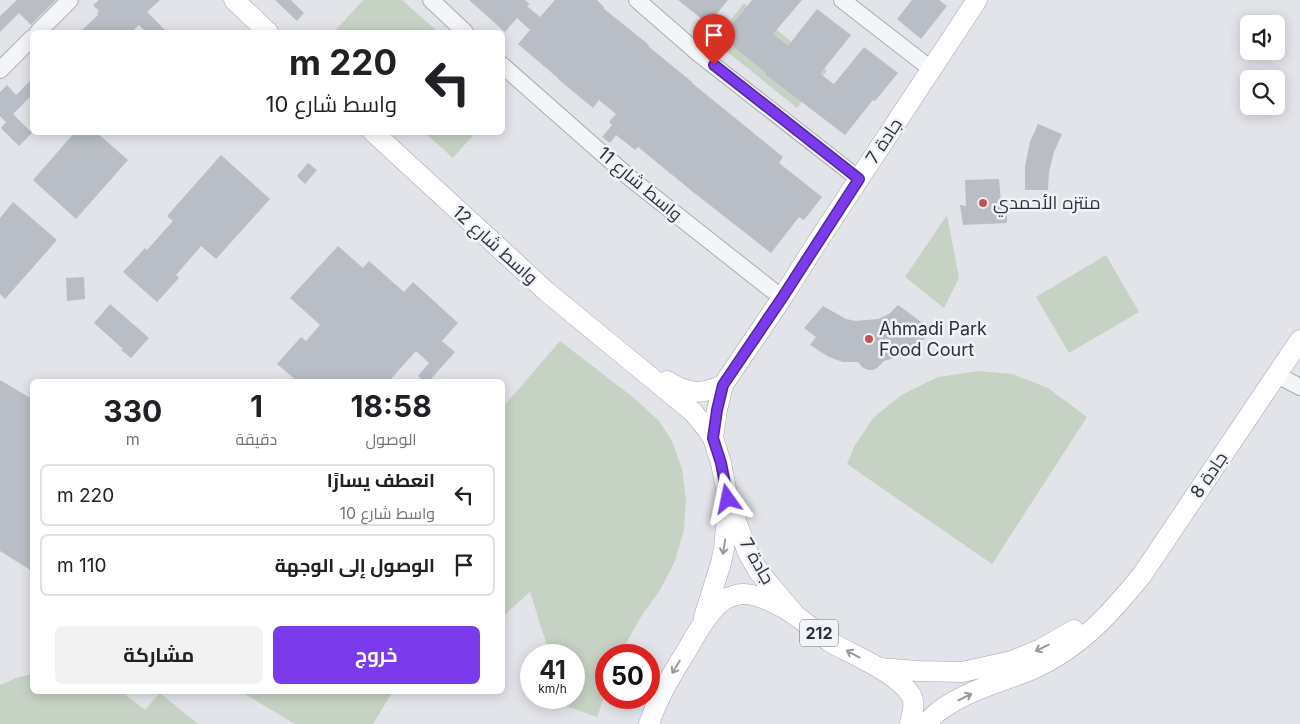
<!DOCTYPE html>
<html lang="ar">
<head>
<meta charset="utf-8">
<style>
	body { margin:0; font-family:Inter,Cairo,sans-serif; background:#f2f2f2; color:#202124; direction:rtl; height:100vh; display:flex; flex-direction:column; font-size:19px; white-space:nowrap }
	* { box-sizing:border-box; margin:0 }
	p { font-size:16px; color:#757577 }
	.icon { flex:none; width:28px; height:28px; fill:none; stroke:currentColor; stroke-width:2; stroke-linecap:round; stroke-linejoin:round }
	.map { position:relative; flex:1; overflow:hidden; direction:ltr }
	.side { position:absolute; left:30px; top:379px; width:475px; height:315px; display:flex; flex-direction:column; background:#fff; border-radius:8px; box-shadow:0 2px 12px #0003; direction:rtl }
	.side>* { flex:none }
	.guide { position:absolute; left:30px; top:30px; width:475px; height:105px; border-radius:8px; box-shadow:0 2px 12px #0003; direction:rtl; background:#fff; color:#202124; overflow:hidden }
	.fabs { position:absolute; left:1240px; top:15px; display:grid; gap:10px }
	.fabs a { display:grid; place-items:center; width:45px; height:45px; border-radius:8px; background:#fff; box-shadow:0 2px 12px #0003; font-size:25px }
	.speed { position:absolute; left:520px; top:644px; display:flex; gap:10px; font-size:25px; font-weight:700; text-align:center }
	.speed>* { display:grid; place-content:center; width:65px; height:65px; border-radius:50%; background:#fff; box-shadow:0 2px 12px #0003; line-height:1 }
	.speed small { font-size:12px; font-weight:400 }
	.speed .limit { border:8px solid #d22; background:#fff; color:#111 }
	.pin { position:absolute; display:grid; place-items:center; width:42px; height:42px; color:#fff; margin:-51px -21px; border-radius:50% 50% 50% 0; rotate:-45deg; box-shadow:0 0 5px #0007 }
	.pin .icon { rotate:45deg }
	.me { position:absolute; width:55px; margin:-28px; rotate:348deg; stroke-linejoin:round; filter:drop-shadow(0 0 4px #0008) }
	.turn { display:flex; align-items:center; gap:18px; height:105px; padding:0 25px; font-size:22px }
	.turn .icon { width:65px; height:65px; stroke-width:2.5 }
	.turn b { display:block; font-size:35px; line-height:42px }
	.eta { display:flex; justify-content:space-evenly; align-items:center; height:85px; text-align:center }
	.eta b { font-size:30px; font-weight:700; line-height:35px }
	.primary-button { display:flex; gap:10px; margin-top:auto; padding:10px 25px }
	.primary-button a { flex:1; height:58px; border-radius:8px; background:#7c3aed; color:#fff; font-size:20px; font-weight:700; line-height:58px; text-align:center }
	.primary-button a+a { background:#f2f2f2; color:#202124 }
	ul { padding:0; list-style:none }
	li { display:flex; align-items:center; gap:15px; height:62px; margin:0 10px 8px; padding:0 15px; border:2px solid #e0e0e0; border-radius:8px }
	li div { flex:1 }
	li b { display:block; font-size:19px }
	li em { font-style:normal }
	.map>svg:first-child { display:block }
	.green { fill:#c6d2c4 }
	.building { fill:#b9bdc5 }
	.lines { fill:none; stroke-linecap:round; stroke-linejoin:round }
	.minor-casing { stroke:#a8abb3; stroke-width:18 }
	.major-casing { stroke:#a2a7b3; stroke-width:21 }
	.minor { stroke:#f4f5f7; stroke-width:16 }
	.major { stroke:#fff; stroke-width:20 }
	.oneway { stroke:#96989f }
	.route-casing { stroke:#51269a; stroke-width:12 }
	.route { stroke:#7c3aed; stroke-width:9 }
	.poi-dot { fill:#c15358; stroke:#f1f3f6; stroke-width:2 }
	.labels { text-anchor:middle; stroke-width:5; stroke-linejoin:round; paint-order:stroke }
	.shield { fill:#f1f3f6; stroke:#676b76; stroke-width:1 }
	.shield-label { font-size:16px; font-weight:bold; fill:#2c313f }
	.street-label { font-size:18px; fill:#2c313f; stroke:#f1f3f6 }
	.poi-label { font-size:18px; fill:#2c313f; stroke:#f1f3f6; text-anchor:start }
</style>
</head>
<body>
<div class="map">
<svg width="1300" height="724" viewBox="0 0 1300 724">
	<rect width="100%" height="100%" fill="#e2e4e9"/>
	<path class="green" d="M363 0H402L438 32H334Z
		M744 3 827 71 797 108 714 41Z
		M425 133H475L453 158Z
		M947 215 959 278 944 308 905 277Z
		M1106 255 1139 312 1069 353 1036 297Z
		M560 341 634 398 659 421 672 441 682 469 686 499 684 530 675 561 660 590 640 618 620 655H606V691L597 717 566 706 564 698H574V655H550L530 592 503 616V407Z
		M979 371 1012 374 1048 388 1087 417 992 564 847 464 855 445 874 417 903 394 938 377Z
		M32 674V691H121L145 710 160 693 198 724H0V685L16 678Z
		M240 691H393L373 724H295Z"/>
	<path class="building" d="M17 0H56L31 25 19 13 0 32V16Z
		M99 0H160L147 12 167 32H146L139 25 131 32H80L98 15 97 13 99 11 93 5Z
		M275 0H291L304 13 297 21Z
		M469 0H525L530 4 527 6 540 17 555 0H597L604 7 603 8 649 45 648 46 692 82V83L783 157 779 163 822 197 804 220 799 217 771 253 693 192 638 147 635 150 616 135 610 143 602 137 612 125 609 122 616 114 599 100 593 108 558 79H559L518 44 530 30 517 18 505 32Z
		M678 0H728L708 24Z
		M752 0H802L773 34 788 46 817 9 851 35 820 74 834 84 864 47 898 73 875 101 873 100 845 135 765 74 766 73 722 37Z
		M912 0H939L947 6 921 39 897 19Z
		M32 79V95L13 114 32 133 19 146 1 128 6 122 0 116V92L7 85 16 95Z
		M1038 124 1062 134 1054 152 1049 172 1048 190H1025V166L1030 142Z
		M75 132H96L128 160 76 219 33 180Z
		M221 155 270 199 216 259 201 246 176 275 179 278 157 302 123 272 145 248 147 250 173 221 167 216Z
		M308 163 317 170 305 184 297 176Z
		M999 179 1001 203 1007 202V223L963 225 960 205 966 206 965 180Z
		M13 202 57 240 5 299 0 294V218Z
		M338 246 363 268 369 261 404 292 413 282 458 323 442 341 455 352 429 381H424L418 376 429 363 416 351 389 381H297L277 364 301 337 306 341 320 325 290 298Z
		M84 277 85 299 67 301 66 278Z
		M110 304 149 338 131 358 121 350 123 349 94 323Z
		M898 305 924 324 919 331 926 337 912 350 898 357 884 361 877 368 873 370H868L862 367 858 362H843L829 357 810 345 816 337 804 328 823 306 846 319 856 321 878 319 889 314Z
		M0 380 32 399V571L0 551Z"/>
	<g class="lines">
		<defs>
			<path id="minor" d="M431 0 465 32
				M637 0 699 54 859 179
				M842 0 931 69
				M38 32 70 0
				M502 65 630 178 782 298
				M0 70 32 38
				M1277 375 1300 387"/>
			<path id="major" d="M234 0 268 32
				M373 132 547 292 693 412 707 429 713 438
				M667 381C688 394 701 395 723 385
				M704 617 721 563 724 548 728 506
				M797 617 759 572 748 553 728 499 721 463 713 438 717 410 723 385 782 298 818 241 977 0
				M879 668 918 671 962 672 1012 661 1041 649 1074 630
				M649 724C658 697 672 674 687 650 695 636 703 621 714 609 720 602 727 597 736 595 754 590 784 607 799 618 810 626 820 636 832 643 855 656 896 672 911 695 916 703 912 715 910 724
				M925 724C930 720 934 715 939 711 967 690 1002 682 1033 669 1079 649 1111 613 1142 575L1300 340"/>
		</defs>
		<use href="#minor" class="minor-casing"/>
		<use href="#major" class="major-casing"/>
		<use href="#minor" class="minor"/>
		<use href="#major" class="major"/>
	</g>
	<defs><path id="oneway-shaft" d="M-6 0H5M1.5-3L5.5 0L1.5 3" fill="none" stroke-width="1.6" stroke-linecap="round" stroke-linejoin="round" transform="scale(1.25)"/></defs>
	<g class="oneway">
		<use href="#oneway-shaft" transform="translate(724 547) rotate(99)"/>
		<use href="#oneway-shaft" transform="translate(1042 648) rotate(154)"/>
		<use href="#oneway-shaft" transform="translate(853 654) rotate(-152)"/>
		<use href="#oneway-shaft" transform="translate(676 667) rotate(121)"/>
		<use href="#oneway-shaft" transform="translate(965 697) rotate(-26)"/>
	</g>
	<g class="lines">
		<defs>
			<path id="route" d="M714 65 859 179 782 298 723 385 717 410 713 438 721 463 728 499"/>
		</defs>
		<use href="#route" class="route-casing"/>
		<use href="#route" class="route"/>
	</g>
	<g class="poi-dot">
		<circle cx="983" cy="203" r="5"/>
		<circle cx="869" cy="339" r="5"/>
	</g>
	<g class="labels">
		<rect class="shield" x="800" y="619.5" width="38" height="27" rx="4"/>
		<g class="shield-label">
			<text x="819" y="639">212</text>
		</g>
		<g class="street-label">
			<text transform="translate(884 141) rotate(-57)" y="6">جادة 7</text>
			<text transform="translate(640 184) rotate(40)" y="6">واسط شارع 11</text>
			<text transform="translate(495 245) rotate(42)" y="6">واسط شارع 12</text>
			<text transform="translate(1209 475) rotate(-56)" y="6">جادة 8</text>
			<text transform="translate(757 561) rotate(60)" y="6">جادة 7</text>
		</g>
		<g class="poi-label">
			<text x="993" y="209">منتزه الأحمدي</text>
			<text x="879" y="335">Ahmadi Park<tspan x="879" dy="21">Food Court</tspan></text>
		</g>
	</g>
</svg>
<div class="fabs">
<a><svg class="icon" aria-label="sound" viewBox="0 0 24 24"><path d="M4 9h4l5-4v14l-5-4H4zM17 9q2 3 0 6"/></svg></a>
<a><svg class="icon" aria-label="search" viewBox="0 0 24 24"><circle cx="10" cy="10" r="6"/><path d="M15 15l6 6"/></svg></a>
</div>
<div class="speed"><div>41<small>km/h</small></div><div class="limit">50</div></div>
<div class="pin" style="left:714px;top:65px;background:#d93025"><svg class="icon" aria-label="arrive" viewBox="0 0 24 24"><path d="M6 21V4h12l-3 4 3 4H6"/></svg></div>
<svg class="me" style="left:728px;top:499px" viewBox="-20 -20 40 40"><path d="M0-17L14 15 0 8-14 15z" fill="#7c3aed" stroke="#fff" stroke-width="4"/></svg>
<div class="guide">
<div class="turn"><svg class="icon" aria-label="left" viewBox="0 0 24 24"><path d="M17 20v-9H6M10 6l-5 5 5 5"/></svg><div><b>220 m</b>واسط شارع 10</div></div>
</div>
<section class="side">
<div class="eta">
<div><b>18:58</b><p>الوصول</p></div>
<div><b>1</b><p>دقيقة</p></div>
<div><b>330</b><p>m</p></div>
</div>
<ul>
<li><svg class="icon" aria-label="left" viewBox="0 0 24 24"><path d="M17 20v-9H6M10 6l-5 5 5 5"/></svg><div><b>انعطف يسارًا</b><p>واسط شارع 10</p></div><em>220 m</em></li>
<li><svg class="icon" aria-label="arrive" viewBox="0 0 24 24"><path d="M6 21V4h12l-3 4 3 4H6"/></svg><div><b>الوصول إلى الوجهة</b></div><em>110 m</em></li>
</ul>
<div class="primary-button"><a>خروج</a><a>مشاركة</a></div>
</section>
</div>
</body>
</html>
